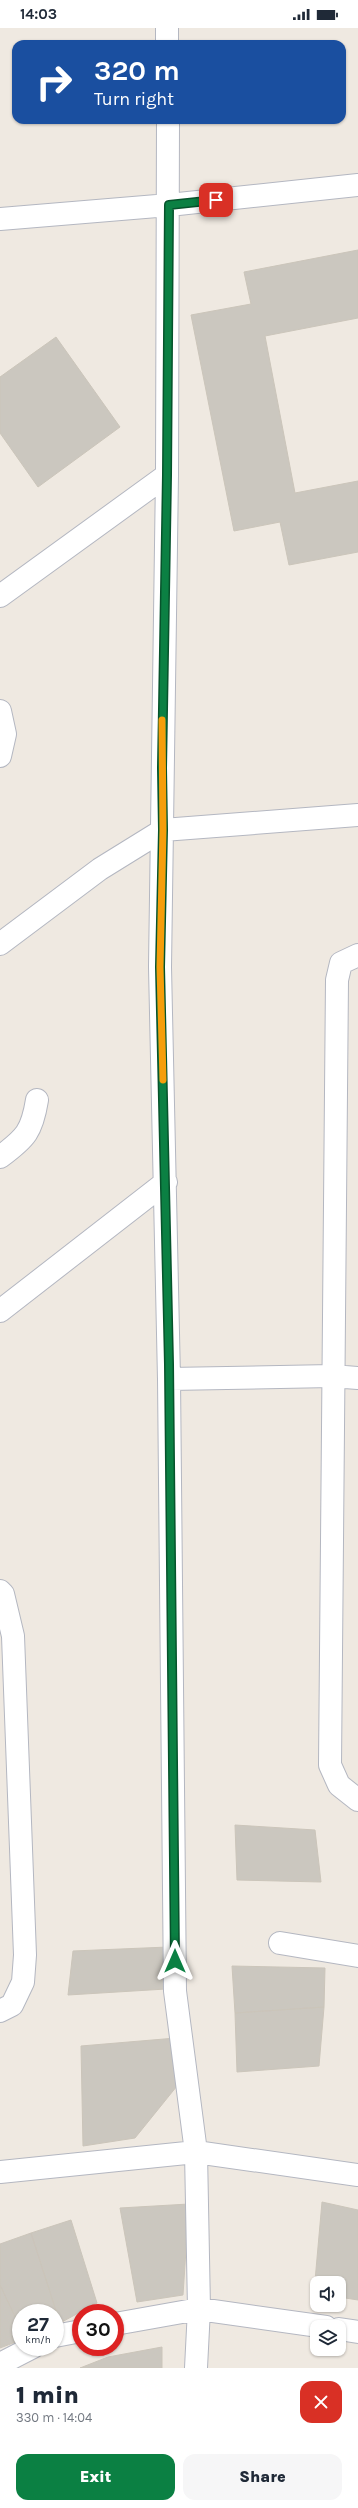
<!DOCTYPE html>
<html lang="en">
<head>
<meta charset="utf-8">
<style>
	body { margin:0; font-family:Karla,sans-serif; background:#f6f6f7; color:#1f2937; height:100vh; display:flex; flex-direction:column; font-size:15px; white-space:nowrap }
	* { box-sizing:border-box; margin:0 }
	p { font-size:13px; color:#747a83 }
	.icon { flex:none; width:22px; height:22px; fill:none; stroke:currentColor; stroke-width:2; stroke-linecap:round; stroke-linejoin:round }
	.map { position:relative; height:2340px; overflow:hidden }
	.panel { display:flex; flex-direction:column; background:#fff; flex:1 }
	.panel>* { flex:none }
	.banner { position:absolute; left:12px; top:12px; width:334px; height:84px; border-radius:12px; box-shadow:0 1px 3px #0004; background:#1a4fa0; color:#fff; overflow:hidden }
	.tools { position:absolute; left:310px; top:2248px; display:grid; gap:8px }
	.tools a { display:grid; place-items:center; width:36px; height:36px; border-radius:8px; background:#fff; box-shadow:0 1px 3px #0004; font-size:20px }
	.speed { position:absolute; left:12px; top:2276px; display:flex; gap:8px; font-size:20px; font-weight:700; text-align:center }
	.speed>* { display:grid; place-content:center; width:52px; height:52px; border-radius:50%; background:#fff; box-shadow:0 1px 3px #0004; line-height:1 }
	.speed small { font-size:10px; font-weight:400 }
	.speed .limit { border:6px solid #d22; background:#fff; color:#111 }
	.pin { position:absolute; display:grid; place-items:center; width:34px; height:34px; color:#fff; margin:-17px; border-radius:8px; box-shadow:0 2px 6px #0006 }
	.me { position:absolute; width:44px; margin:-22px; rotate:0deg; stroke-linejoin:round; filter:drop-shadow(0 0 3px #0008) }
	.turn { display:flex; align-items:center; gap:14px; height:84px; padding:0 16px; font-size:18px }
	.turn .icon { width:52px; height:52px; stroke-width:2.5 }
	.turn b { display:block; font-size:28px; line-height:34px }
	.round { display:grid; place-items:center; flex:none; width:42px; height:42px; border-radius:12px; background:#f6f6f7 }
	.overview { display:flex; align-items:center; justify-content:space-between; height:68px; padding:0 16px }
	h1 { font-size:24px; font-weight:800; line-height:30px }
	.button { display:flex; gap:8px; margin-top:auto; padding:8px 16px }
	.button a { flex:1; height:46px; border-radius:12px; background:#0b8043; color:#fff; font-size:16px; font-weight:800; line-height:46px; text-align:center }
	.button a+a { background:#f6f6f7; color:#1f2937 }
	.status { display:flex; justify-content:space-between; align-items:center; height:28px; padding:0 20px; background:#fff; direction:ltr }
	.status svg { height:11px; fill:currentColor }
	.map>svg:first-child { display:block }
	.building { fill:#cbc7bf; stroke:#cbc5ba }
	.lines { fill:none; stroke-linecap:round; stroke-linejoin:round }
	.minor-casing { stroke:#b4b7c1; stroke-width:24 }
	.minor { stroke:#fff; stroke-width:22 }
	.route-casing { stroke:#07532c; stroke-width:10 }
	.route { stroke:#0b8043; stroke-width:7 }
	.slow { stroke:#f59e0b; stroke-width:7 }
</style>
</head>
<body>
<div class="status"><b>14:03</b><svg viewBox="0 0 49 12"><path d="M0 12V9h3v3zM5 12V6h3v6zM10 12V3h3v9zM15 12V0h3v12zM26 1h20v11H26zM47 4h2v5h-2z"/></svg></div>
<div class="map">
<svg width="358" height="2340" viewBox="0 0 358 2340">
	<rect width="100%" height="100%" fill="#efe9e1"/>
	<path class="building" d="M358 222V290L265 308 295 465 358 453V524L289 537 280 494 234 503 191 287 251 276 244 244Z
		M56 309 120 399 38 459 0 405V349Z
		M235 1797 315 1802 321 1854 237 1852Z
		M168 1919 166 1961 68 1967 73 1923Z
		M232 1938 325 1940 324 1979 235 1985Z
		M324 1979 319 2038 237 2044 235 1985Z
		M176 2010 177 2058 135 2110 83 2118 81 2018Z
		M322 2174 358 2182V2272L339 2269V2255H317V2265L314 2264Z
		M189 2176 183 2267 137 2274 120 2180Z
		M71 2192 97 2275 60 2295 31 2205Z
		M31 2205 60 2295 55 2297V2285H21V2301L0 2257V2216Z
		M0 2257 21 2301V2312L0 2320Z
		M162 2319V2340H80L108 2329Z"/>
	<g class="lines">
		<defs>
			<path id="minor" d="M167 0V16
				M168 92 167 447 160 939 169 1351 175 1963 196 2124 199 2281 196 2340
				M0 191 169 177 358 157
				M0 568 167 447
				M0 683 5 706 0 728
				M0 916 100 841 163 802 358 787
				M358 927 341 935 337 952 330 1737 339 1757 358 1772
				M0 1129C26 1110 32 1103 37 1072
				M0 1283 166 1154
				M169 1351 332 1348 358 1350
				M0 1563 3 1566 13 1608 25 1927 23 1954 12 1977 0 1983
				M280 1915 358 1928
				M0 2144 196 2124 358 2147
				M115 2296 199 2281 326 2299
				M339 2301 358 2304
				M55 2308 81 2303
				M0 2336 33 2319"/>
		</defs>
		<use href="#minor" class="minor-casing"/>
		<use href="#minor" class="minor"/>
	</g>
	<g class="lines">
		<defs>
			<path id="route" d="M175 1933 169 1336 160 939 163 802 162 740 167 447 169 177 216 172"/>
		</defs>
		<use href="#route" class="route-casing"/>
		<use href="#route" class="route"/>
		<path class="slow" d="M162 692 163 802 160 939 163 1052"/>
	</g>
</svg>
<div class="tools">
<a><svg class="icon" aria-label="sound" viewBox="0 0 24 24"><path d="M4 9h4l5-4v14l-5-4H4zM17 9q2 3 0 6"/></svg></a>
<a><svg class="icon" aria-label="layers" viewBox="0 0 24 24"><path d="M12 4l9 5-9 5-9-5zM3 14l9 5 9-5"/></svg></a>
</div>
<div class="speed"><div>27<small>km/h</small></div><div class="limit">30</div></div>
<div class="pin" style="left:216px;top:172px;background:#d93025"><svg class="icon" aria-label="arrive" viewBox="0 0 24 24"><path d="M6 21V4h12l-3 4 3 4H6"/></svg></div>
<svg class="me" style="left:175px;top:1933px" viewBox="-20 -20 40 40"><path d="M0-17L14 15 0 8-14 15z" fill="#0b8043" stroke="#fff" stroke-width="4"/></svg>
<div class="banner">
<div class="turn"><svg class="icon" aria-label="right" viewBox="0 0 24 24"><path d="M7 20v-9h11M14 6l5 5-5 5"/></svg><div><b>320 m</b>Turn right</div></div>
</div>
</div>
<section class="panel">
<div class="overview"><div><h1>1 min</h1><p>330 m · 14:04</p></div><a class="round" style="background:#d93025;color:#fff"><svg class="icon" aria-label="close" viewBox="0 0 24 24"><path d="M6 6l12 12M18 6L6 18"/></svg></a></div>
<div class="button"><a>Exit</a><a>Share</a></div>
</section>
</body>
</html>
